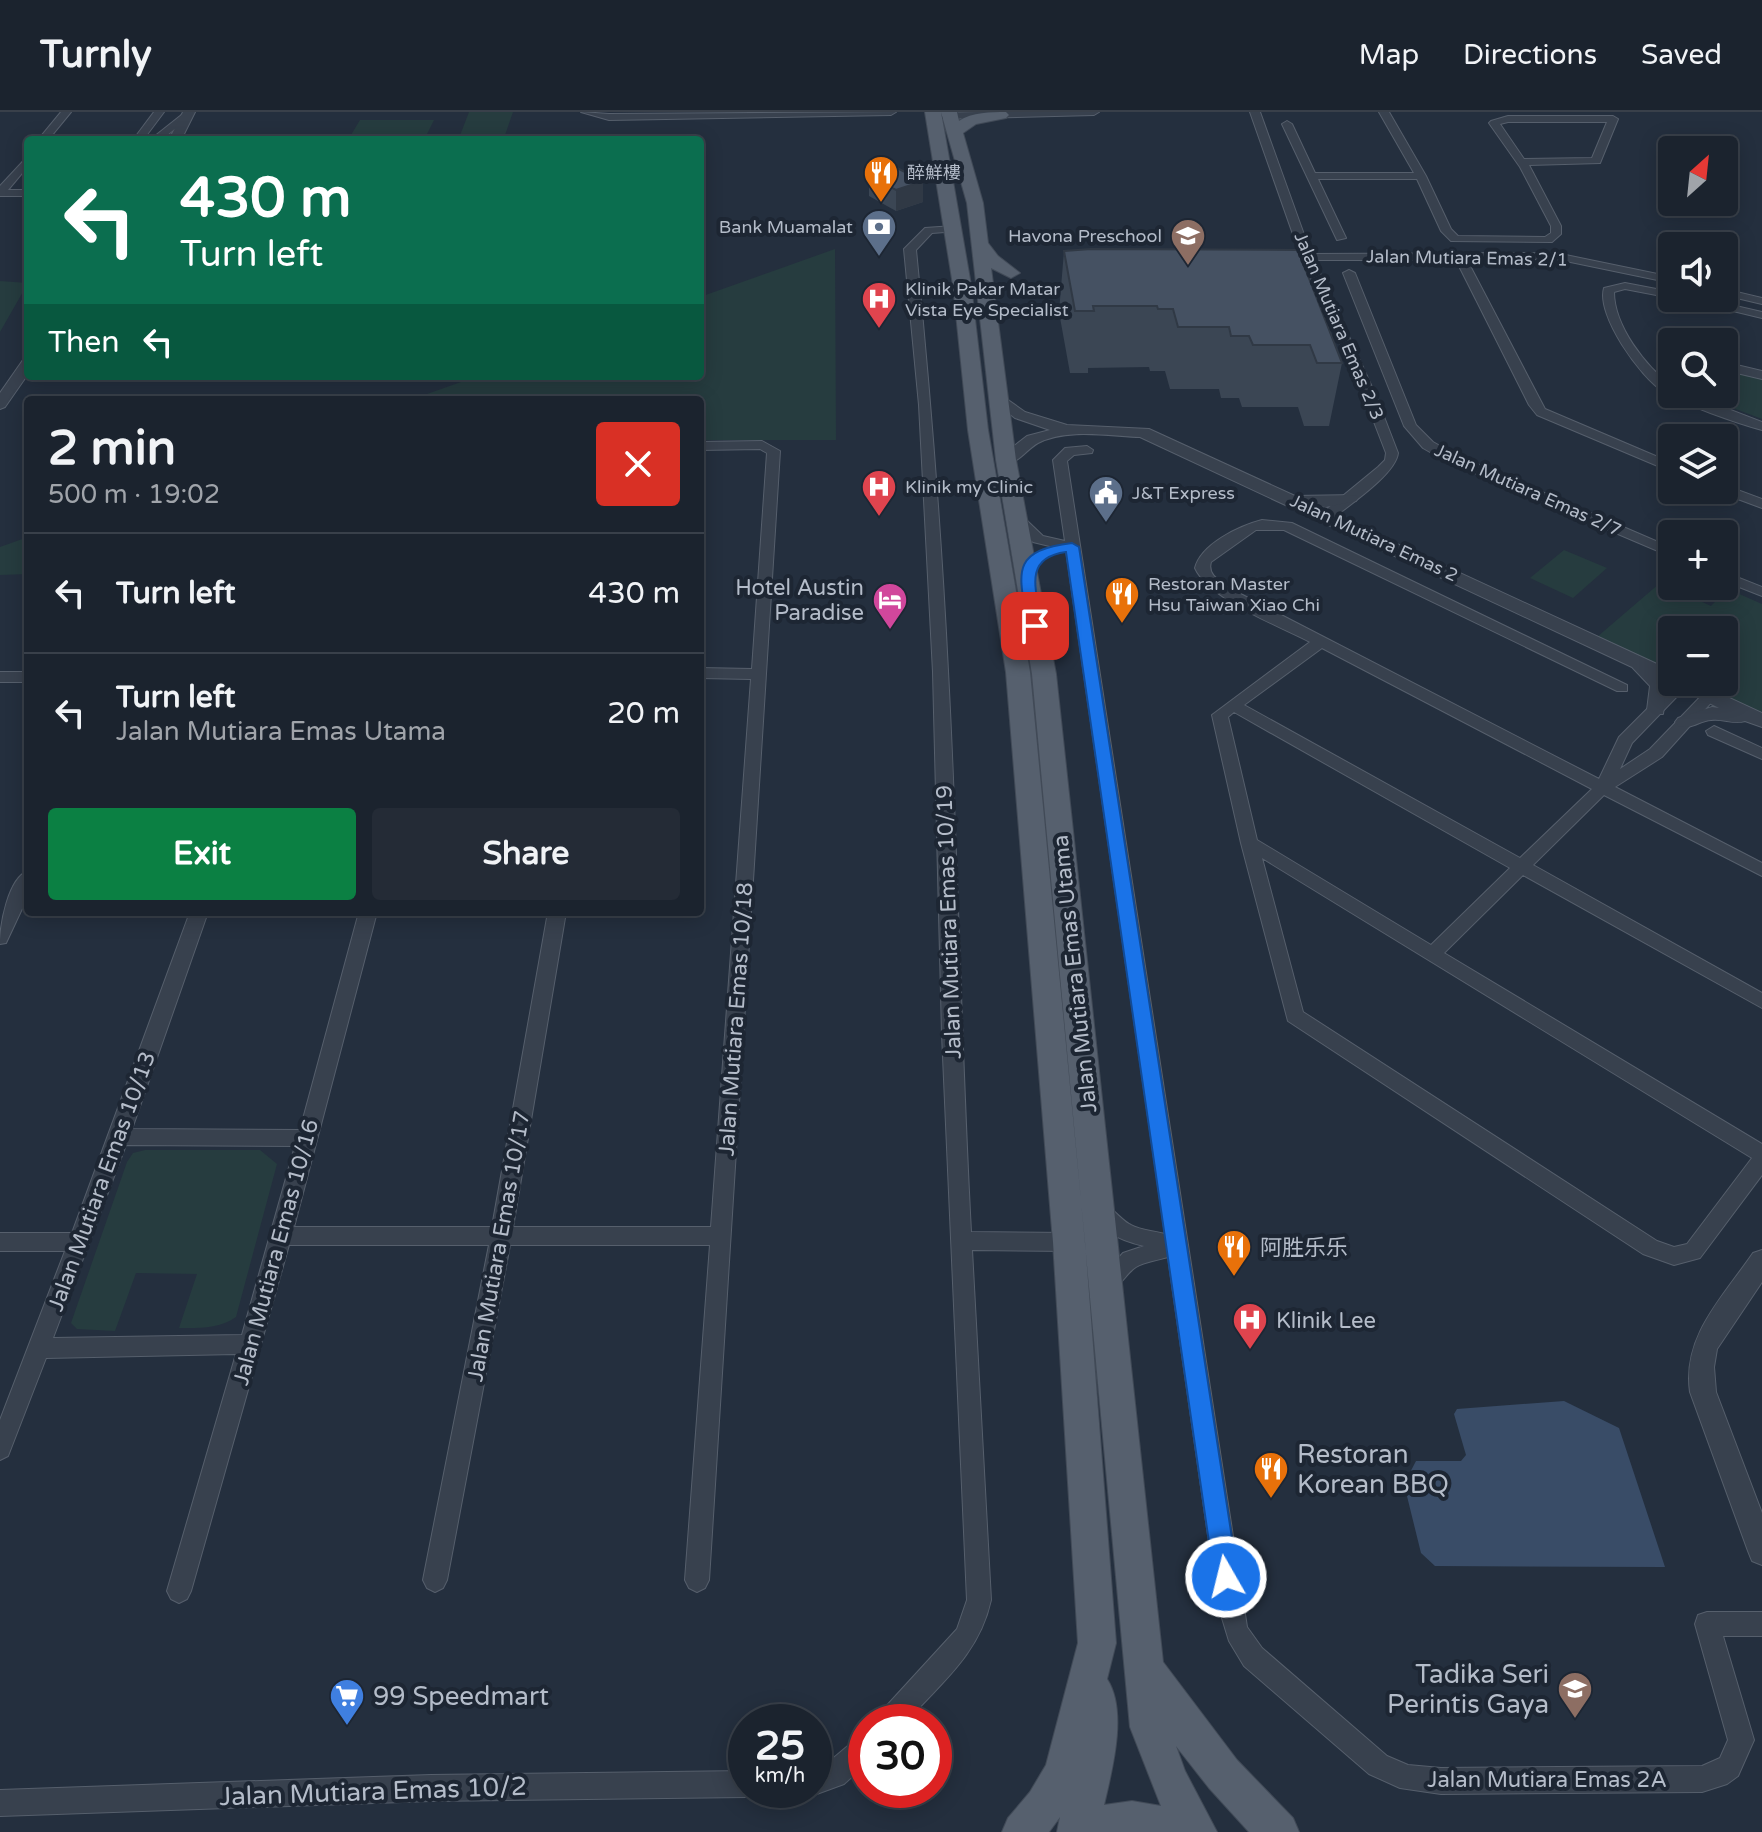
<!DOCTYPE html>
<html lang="en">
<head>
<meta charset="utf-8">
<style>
	body { margin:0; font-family:"Varela Round","Noto Sans SC",sans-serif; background:#242b36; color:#f1f3f6; height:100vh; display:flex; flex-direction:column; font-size:30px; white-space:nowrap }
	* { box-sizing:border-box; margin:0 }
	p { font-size:26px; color:#a0a4aa }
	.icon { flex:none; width:44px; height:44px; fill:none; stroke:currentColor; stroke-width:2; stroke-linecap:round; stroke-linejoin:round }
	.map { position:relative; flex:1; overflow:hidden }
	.panel { position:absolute; left:24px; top:284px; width:680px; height:520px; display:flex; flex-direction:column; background:#1b232e; border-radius:8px; box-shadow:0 4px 20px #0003,0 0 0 2px #39404a }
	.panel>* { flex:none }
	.hud { position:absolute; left:24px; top:24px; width:680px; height:244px; border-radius:8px; box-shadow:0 4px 20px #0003,0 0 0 2px #39404a; background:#0b6e4f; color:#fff; overflow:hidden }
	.needle { width:52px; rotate:27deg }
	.buttons { position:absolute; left:1658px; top:24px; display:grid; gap:16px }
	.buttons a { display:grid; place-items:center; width:80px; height:80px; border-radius:8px; background:#1b232e; box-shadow:0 4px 20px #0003,0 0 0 2px #39404a; font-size:40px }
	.speed { position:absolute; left:728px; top:1592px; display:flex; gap:16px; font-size:40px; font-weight:700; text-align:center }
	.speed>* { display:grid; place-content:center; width:104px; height:104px; border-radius:50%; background:#1b232e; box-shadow:0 4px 20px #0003,0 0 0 2px #39404a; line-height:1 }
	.speed small { font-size:20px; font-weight:400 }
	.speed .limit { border:12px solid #d22; background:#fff; color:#111 }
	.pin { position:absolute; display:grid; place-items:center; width:68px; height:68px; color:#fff; margin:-34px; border-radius:16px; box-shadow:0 4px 12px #0006 }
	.me { position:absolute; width:88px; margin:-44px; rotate:352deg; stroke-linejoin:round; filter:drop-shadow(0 0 6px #0008) }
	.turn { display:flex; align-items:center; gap:28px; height:168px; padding:0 24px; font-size:36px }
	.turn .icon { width:104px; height:104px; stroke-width:2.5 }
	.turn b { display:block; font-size:56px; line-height:68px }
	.then { display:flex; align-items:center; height:76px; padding:0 24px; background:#0003; gap:16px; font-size:30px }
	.round { display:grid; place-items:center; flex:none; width:84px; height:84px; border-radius:8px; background:#242b36 }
	.head { display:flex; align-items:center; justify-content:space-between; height:136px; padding:0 24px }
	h1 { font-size:48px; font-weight:700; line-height:60px }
	.primary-button { display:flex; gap:16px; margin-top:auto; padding:16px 24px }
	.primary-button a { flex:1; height:92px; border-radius:8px; background:#0b8043; color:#fff; font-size:32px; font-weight:700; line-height:92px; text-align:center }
	.primary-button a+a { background:#242b36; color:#f1f3f6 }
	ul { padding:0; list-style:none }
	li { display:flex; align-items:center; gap:24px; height:120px; padding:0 24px; border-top:2px solid #39404a }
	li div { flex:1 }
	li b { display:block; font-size:30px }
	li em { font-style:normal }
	header { display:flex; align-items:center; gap:48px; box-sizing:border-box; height:112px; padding:0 40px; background:#1b232e; border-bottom:2px solid #39404a }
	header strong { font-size:38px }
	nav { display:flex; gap:44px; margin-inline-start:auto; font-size:28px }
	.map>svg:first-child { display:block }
	.green { fill:#263c3f }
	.water { fill:#394c67 }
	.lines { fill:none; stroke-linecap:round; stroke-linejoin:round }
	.minor-casing { stroke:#565f6c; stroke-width:2 }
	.tertiary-casing { stroke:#565f6c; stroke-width:2 }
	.primary-casing { stroke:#414a57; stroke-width:2 }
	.minor { fill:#38414e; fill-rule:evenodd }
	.tertiary { fill:#38414e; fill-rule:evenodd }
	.primary { fill:#56606e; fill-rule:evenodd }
	.wall { fill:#3b4654 }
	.shaded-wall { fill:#303945 }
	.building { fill:#455162; stroke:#303945; stroke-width:2 }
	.route { fill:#1a73e8; stroke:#114b97; stroke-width:2 }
	.labels { text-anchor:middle; stroke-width:8; stroke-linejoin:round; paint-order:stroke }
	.far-poi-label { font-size:18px; fill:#b4bcc9; stroke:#1d2633; text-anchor:start }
	.far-street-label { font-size:18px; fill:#b4bcc9; stroke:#1d2633 }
	.poi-label { font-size:22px; fill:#b4bcc9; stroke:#1d2633; text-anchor:start }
	.street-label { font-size:22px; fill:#b4bcc9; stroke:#1d2633 }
	.near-poi-label { font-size:26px; fill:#b4bcc9; stroke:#1d2633; text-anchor:start }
	.near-street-label { font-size:26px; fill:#b4bcc9; stroke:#1d2633 }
</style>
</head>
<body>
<header>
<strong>Turnly</strong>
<nav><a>Map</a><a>Directions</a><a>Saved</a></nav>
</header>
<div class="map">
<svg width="1762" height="1720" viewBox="0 0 1762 1720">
	<rect width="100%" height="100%" fill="#242f3e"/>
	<path class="green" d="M469 0H513L504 26H459Z
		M360 8H434L424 28H348Z
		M835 137 836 328H700V288H410L478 264H700V185Z
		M0 169 28 171 0 220Z
		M1724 258 1762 267V307L1696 282H1724Z
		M28 425V462L0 463V435Z
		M1564 438 1607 456 1573 486 1530 466Z
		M1660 471 1711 494 1728 477 1762 492V601L1695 570H1724V518H1672V559L1597 525Z
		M145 1038H260L277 1052 236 1205C219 1217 200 1216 179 1216L197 1162 136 1161 115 1219 77 1217 71 1211 127 1050 133 1041Z"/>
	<path class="water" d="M1564 1289 1619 1316 1665 1455 1435 1454 1421 1441 1404 1372 1416 1349H1461L1466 1343 1454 1302 1457 1297Z"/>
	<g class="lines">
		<defs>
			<path id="minor" d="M61 0H71L48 28H38Z
				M154 0H164L143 28H133Z
				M581 0 609 2 896 0 891 3 609 8Z
				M977 0H1099L1094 3 934 7 929 4 934 1Z
				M1250 0H1260L1311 142 1556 141 1672 165V171L1556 147 1467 148 1545 297 1672 351V360L1537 303 1529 293 1456 148H1314L1376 284 1398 341C1396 362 1349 393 1332 407H1322V401L1378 355 1385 348 1386 341 1364 284 1301 145Z
				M1379 0H1389L1426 64 1451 117 1458 124 1545 125 1551 121V114L1520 55 1489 11 1491 9 1508 4H1613L1618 7 1600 51 1529 53 1561 114V122L1552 130 1451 129 1441 119 1417 67H1318L1346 126 1337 128 1282 12 1287 9 1292 12 1315 61H1414ZM1508 10H1607L1592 46 1524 47 1500 12Z
				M184 1 192 3 161 28H150Z
				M28 44V54L8 78H28V84H0V74Z
				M954 114 959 117 958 119 932 121 916 138C930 278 941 418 948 559 958 746 961 933 971 1120L1069 1121 1076 1124 1079 1130 1076 1136 1069 1139 972 1138 991 1488C979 1542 942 1570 906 1610H876L880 1601 957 1517 967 1488 942 922 933 560 919 293 904 137 925 116Z
				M1349 158 1355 161 1416 313 1433 330 1454 342 1672 436V445L1444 348 1423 336 1404 314 1343 161Z
				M1625 171 1672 180V186L1625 177 1614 180C1614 214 1646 255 1672 274V282H1689L1762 310V318C1737 311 1684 293 1664 280 1640 265 1596 203 1604 176Z
				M1724 177 1762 186V192L1724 183Z
				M1679 186H1701L1762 200V206Z
				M1724 250 1762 259V267L1724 258Z
				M762 329 780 339 709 1468 705 1476 697 1480 689 1476 685 1468 710 1133H510L447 1468 443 1476 435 1480 427 1476 423 1468 489 1133H289L191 1479 187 1487 179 1491 171 1487 167 1479 236 1242 46 1246 8 1344 0 1348V1308L65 1139H0V1121H72L190 800H208L132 1017 300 1018 359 800H377L294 1115H492L548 800H566L513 1115H711L751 567 700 566V556L752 557 767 341 760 337 700 338V330ZM126 1033 295 1034 242 1223 53 1226Z
				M1087 334 1093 338 1092 341 1074 343 1067 349 1247 1515 1262 1536 1387 1644 1408 1653 1441 1656 1702 1654 1720 1646 1728 1628 1695 1512 1698 1503 1707 1500H1762V1524H1723L1754 1628 1738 1664 1727 1672 1702 1680 1441 1682 1400 1676 1369 1662 1244 1554 1229 1529 1218 1493 1168 1145C1158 1148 1144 1150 1136 1155 1122 1164 1117 1185 1099 1178L1095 1172 1123 1141 1144 1134C1123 1129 1098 1119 1088 1098L1091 1092C1108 1086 1117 1106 1131 1113 1140 1118 1154 1119 1165 1122L1066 438 1033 430 1009 406 1011 403H1021L1043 424 1065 429 1053 348 1065 336Z
				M1724 373 1762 387V396L1719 380 1724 378Z
				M1262 408 1292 411 1627 573V579H1617L1284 418H1256L1211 450C1207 463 1220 469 1229 476L1599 667 1619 625 1674 570 1690 571 1632 631 1620 657 1650 637 1704 581H1714L1717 584 1662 645 1615 675 1762 751V764L1604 683 1533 753 1762 881V896L1523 763 1444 841 1762 1032V1063L1700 1146 1674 1153 1643 1142 1288 909 1241 731 1212 603 1310 530C1279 514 1209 487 1195 456 1201 432 1239 414 1262 408ZM1322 536 1592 677 1520 746 1244 593ZM1234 600 1510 756 1431 833 1257 728 1228 605ZM1262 746 1752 1046 1687 1132 1674 1135 1657 1129 1303 900Z
				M1724 460 1762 475V484L1724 469Z
				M0 560H28V570H0Z
				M1714 614 1762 636V647L1708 623 1706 619Z
				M28 759V784L6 831 0 832C0 813 8 766 28 759Z
				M866 1622V1652L844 1672 814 1683 805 1679 814 1678V1657C835 1650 846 1631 866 1622Z
				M746 1659V1678H756L746 1685 431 1689 0 1704V1678L431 1663Z"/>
			<path id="tertiary" d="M183 0H195L181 28H169Z
				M28 247V262L5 295 0 297V281L23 248Z
				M998 281 1025 300 1067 313 1149 317 1295 384 1356 383 1358 386 1356 389 1326 395 1315 394 1672 559V570H1695L1762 601V615L1745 609C1734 613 1723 606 1711 608 1699 609 1691 618 1678 614L1675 610 1678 606 1712 595 1719 596 1667 570 1663 602H1649L1647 598 1650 574 1632 555 1140 325C1109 324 1067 316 1038 331 1025 338 1017 355 1000 351V345L1027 324 1050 318 1015 306 990 286Z
				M1762 1138V1170L1717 1237 1714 1255 1716 1280 1762 1401V1453L1752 1449 1748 1439 1690 1280C1682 1224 1723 1185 1753 1141Z"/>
			<path id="primary" d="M925 0H941L971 173 988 318 1030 560 1085 1130 1116 1531 1107 1567C1128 1599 1112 1658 1104 1693L1132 1689 1161 1694 1130 1615 1032 562 996 348 967 91 941 0H957L959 9C972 0 991 0 1006 0L1009 3 1006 6 976 12 963 21 983 91 988 131 998 144 1020 161 1011 166 991 156 1016 348 1056 562 1163 1550 1237 1648 1293 1706 1299 1720H1249L1209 1676 1176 1634 1185 1659 1217 1720H1057L1060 1705 1049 1720H1002L1008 1706 1030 1680 1046 1653 1078 1531 1053 1130 1006 560 968 318 953 173Z"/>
		</defs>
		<use href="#minor" class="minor-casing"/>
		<use href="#tertiary" class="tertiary-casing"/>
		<use href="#primary" class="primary-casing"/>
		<use href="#minor" class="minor"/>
		<use href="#tertiary" class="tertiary"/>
		<use href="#primary" class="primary"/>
	</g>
	<path class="wall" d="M869 64 923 90 896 99 869 84Z
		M1298 138 1342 251 1329 314H1304L1298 295H1242L1239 286H1221L1219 277H1170L1165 259H1150L1149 255 1088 256V261H1070L1059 200 1064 139Z"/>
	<path class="shaded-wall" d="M923 69V90L896 99V78Z"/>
	<path class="building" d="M895 55 923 69 896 78 869 64Z
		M1091 137 1298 138 1342 251H1317L1310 233H1253L1249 224H1231L1229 215H1178L1173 197H1158L1157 194H1093L1094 199H1075L1064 139Z"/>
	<path class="route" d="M1072 431 1079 435 1238 1465 1235 1473 1226 1477 1217 1473 1214 1465 1066 440C1021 446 1037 481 1043 514L1041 517 1035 518 1028 514C1019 461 1009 439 1072 431Z"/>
	<defs>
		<symbol id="restaurant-pin" viewBox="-11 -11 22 30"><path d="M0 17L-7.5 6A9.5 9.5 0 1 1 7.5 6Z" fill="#e8710a" stroke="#1d2633"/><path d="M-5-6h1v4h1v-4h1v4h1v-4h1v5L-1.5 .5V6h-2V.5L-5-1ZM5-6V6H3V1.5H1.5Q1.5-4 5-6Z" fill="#fff"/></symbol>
		<symbol id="bank-pin" viewBox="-11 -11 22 30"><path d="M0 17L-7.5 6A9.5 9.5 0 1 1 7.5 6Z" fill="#5c6f8a" stroke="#1d2633"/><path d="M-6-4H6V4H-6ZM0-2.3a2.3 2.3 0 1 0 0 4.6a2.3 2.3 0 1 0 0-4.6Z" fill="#fff"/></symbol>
		<symbol id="school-pin" viewBox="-11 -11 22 30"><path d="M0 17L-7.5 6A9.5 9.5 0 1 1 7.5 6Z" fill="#8d6e63" stroke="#1d2633"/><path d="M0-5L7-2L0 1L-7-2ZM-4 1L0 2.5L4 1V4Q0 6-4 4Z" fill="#fff"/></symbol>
		<symbol id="hospital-pin" viewBox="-11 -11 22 30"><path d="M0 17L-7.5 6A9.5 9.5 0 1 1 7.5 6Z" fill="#e0444e" stroke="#1d2633"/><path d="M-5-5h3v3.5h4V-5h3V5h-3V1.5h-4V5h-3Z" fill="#fff"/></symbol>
		<symbol id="civic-pin" viewBox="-11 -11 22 30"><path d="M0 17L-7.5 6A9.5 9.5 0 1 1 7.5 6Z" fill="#5c6f8a" stroke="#1d2633"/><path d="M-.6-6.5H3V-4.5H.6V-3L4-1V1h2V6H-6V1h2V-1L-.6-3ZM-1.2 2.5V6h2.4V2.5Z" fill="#fff"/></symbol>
		<symbol id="hotel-pin" viewBox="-11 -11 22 30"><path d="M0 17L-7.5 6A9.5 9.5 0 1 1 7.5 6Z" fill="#d1479c" stroke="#1d2633"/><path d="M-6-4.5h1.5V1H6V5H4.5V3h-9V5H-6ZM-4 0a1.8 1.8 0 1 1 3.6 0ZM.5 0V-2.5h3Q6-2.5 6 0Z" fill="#fff"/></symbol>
		<symbol id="supermarket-pin" viewBox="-11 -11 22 30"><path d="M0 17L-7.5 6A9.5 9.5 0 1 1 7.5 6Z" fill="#3f7fe0" stroke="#1d2633"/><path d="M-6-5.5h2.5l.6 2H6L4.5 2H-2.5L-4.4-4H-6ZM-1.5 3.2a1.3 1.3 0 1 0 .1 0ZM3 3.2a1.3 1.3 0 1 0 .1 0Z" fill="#fff"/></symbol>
	</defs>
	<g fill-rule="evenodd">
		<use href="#restaurant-pin" x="861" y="41" width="40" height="54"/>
		<use href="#bank-pin" x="859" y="95" width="40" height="54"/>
		<use href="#school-pin" x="1168" y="104" width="40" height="54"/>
		<use href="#hospital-pin" x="859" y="167" width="40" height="54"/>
		<use href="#hospital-pin" x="859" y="355" width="40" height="54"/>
		<use href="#civic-pin" x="1086" y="361" width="40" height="54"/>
		<use href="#restaurant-pin" x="1102" y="462" width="40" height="54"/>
		<use href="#hotel-pin" x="870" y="468" width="40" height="54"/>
		<use href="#restaurant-pin" x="1214" y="1115" width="40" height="54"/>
		<use href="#hospital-pin" x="1230" y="1188" width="40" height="54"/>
		<use href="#restaurant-pin" x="1251" y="1337" width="40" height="54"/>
		<use href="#school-pin" x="1555" y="1557" width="40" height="54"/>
		<use href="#supermarket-pin" x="327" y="1564" width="40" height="54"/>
	</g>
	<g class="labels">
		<g class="far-poi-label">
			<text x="907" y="67">醉鮮樓</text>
			<text x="853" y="121" text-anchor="end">Bank Muamalat</text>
			<text x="1162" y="130" text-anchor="end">Havona Preschool</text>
			<text x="905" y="183">Klinik Pakar Matar<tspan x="905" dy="21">Vista Eye Specialist</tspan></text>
			<text x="905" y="381">Klinik my Clinic</text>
			<text x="1132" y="387">J&amp;T Express</text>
			<text x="1148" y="478">Restoran Master<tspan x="1148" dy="21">Hsu Taiwan Xiao Chi</tspan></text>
		</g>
		<g class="far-street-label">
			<text transform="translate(1467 146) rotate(1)" y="6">Jalan Mutiara Emas 2/1</text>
			<text transform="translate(1339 214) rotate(67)" y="6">Jalan Mutiara Emas 2/3</text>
			<text transform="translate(1528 378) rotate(24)" y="6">Jalan Mutiara Emas 2/7</text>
			<text transform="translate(1374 426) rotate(25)" y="6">Jalan Mutiara Emas 2</text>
		</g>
		<g class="poi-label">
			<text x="864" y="483" text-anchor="end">Hotel Austin<tspan x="864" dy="25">Paradise</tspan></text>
			<text x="1260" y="1143">阿胜乐乐</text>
			<text x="1276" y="1216">Klinik Lee</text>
		</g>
		<g class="street-label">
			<text transform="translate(948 810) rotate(-92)" y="8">Jalan Mutiara Emas 10/19</text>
			<text transform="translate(1074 862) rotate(-96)" y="8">Jalan Mutiara Emas Utama</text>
			<text transform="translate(735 907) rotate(-86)" y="8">Jalan Mutiara Emas 10/18</text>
			<text transform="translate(101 1069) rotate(-70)" y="8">Jalan Mutiara Emas 10/13</text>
			<text transform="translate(498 1134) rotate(-80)" y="8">Jalan Mutiara Emas 10/17</text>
			<text transform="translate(275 1140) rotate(-75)" y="8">Jalan Mutiara Emas 10/16</text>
			<text x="1547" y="1675">Jalan Mutiara Emas 2A</text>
		</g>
		<g class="near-poi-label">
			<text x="1297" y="1351">Restoran<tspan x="1297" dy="30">Korean BBQ</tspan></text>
			<text x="1549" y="1571" text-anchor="end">Tadika Seri<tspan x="1549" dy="30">Perintis Gaya</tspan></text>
			<text x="373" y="1593">99 Speedmart</text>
		</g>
		<g class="near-street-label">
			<text transform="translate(373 1679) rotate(-2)" y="9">Jalan Mutiara Emas 10/2</text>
		</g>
	</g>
</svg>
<div class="buttons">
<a><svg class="needle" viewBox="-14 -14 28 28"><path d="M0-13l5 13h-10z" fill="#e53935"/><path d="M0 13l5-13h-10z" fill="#a0a4aa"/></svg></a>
<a><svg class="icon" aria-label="sound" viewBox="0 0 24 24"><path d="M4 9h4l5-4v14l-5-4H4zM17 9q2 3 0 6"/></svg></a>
<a><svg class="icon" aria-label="search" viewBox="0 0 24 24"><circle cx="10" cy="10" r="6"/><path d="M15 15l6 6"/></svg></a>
<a><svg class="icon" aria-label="layers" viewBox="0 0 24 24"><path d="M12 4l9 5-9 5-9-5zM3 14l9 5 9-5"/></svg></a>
<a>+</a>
<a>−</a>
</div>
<div class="speed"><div>25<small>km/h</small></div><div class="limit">30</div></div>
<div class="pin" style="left:1035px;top:514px;background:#d93025"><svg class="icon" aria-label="arrive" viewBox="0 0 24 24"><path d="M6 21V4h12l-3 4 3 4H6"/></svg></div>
<svg class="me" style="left:1226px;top:1465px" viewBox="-20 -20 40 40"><circle r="17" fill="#1a73e8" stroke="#fff" stroke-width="3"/><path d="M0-11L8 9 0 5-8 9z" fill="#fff"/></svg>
<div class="hud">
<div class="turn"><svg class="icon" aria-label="left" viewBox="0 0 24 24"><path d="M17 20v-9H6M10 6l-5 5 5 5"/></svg><div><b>430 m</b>Turn left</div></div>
<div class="then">Then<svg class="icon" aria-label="left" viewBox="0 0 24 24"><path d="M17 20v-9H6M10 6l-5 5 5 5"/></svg></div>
</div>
<section class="panel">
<div class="head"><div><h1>2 min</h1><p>500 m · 19:02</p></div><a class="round" style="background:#d93025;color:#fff"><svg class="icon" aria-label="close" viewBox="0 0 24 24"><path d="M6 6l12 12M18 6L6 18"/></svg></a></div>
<ul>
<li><svg class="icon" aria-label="left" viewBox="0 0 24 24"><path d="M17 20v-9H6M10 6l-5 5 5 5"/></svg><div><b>Turn left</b></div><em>430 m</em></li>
<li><svg class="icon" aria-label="left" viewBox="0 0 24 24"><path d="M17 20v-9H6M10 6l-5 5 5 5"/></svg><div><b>Turn left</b><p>Jalan Mutiara Emas Utama</p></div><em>20 m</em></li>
</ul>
<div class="primary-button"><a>Exit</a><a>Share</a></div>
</section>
</div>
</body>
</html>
